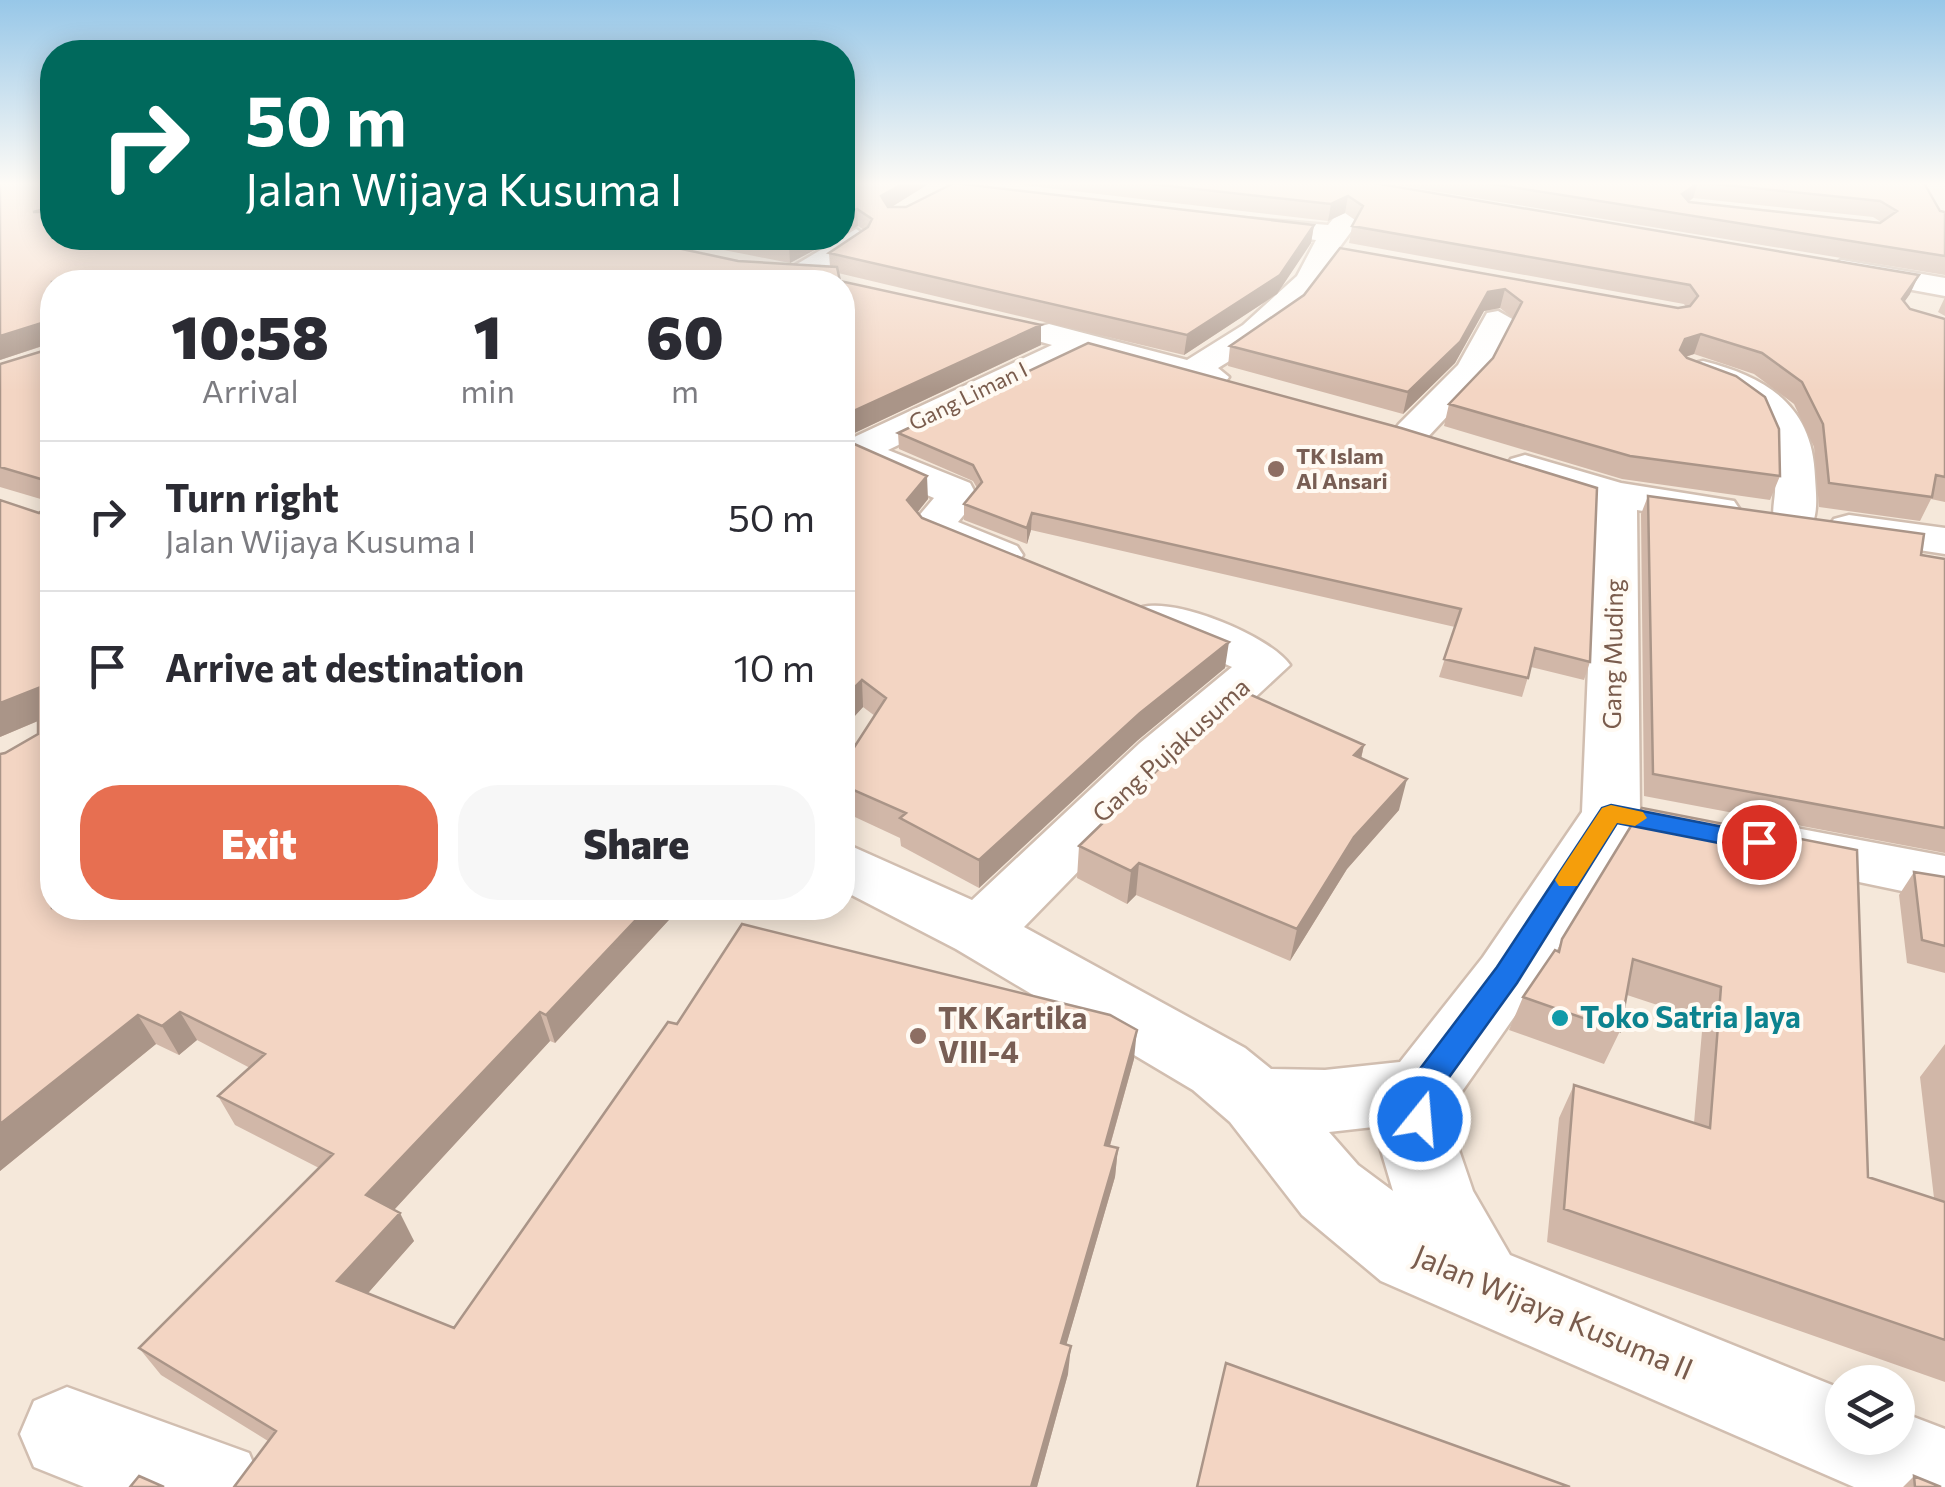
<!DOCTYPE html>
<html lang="en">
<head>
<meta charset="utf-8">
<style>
	body { margin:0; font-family:Commissioner,sans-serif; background:#f7f7f7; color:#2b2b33; height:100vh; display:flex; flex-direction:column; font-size:38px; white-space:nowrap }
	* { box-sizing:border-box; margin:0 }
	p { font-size:32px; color:#7c7c81 }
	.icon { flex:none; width:55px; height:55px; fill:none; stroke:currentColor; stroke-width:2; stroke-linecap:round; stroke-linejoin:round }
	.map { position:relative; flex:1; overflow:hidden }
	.sheet { position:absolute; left:40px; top:270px; width:815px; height:650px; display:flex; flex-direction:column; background:#fff; border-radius:40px; box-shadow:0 5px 25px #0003 }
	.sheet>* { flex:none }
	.top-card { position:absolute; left:40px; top:40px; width:815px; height:210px; border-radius:40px; box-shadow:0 5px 25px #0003; background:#00695c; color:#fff; overflow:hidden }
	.controls { position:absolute; left:1825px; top:1365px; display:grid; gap:20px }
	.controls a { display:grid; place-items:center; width:90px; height:90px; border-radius:50%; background:#fff; box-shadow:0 5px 25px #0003; font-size:50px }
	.pin { position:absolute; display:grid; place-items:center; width:85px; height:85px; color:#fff; margin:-42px; border:5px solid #fff; border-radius:50%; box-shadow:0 2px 10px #0007 }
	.me { position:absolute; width:110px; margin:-55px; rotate:17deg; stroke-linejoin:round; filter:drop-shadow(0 0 8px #0008) }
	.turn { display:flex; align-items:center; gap:35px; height:210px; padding:0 40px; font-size:45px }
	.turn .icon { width:130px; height:130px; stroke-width:2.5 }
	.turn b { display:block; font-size:70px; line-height:85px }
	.eta { display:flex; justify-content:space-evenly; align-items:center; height:170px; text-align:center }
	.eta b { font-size:60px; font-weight:800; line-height:70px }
	.cta { display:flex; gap:20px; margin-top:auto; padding:20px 40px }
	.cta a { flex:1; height:115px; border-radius:40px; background:#e76f51; color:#fff; font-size:40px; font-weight:800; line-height:115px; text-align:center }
	.cta a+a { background:#f7f7f7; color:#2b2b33 }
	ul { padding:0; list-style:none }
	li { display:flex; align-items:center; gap:30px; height:150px; padding:0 40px; border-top:2px solid #e1e1e2 }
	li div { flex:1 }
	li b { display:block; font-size:38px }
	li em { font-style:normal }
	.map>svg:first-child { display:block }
	.residential { fill:#f5e8da; fill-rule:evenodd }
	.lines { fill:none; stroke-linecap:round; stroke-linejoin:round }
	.minor-casing { stroke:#d1beb0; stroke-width:5 }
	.minor { fill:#fff; fill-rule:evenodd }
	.wall { fill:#d1b7a8; fill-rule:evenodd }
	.shaded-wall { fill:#aa9588 }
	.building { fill:#f3d5c3; stroke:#aa9588; stroke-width:2.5 }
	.route { fill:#1a73e8; stroke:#114b97; stroke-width:2.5 }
	.slow { fill:#f59e0b }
	.education-dot { fill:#8d6e63; stroke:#fffaf3; stroke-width:4 }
	.culture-dot { fill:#0f9aa8; stroke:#fffaf3; stroke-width:4 }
	.labels { text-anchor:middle; stroke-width:8; stroke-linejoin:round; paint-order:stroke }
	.far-street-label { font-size:22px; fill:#7a5c4d; stroke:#fffaf3 }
	.far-education-label { font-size:22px; font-weight:bold; fill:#785e54; stroke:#fffaf3; text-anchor:start }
	.street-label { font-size:25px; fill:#7a5c4d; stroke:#fffaf3 }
	.near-culture-label { font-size:30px; font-weight:bold; fill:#0d838f; stroke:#fffaf3; text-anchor:start }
	.near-education-label { font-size:30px; font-weight:bold; fill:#785e54; stroke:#fffaf3; text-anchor:start }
	.near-street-label { font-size:30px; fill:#7a5c4d; stroke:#fffaf3 }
</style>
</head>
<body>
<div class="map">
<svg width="1945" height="1487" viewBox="0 0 1945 1487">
	<rect width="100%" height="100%" fill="#fdf6ec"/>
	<path class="residential" d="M0 183 52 238H842L843 183H1945V1487H0ZM52 282H842V908H52ZM1842 1382H1898V1438H1842Z"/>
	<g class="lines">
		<defs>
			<path id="minor" d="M1362 183H1387L1336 252 1320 286 1265 339 1218 368 1229 377 1224 384 1212 387 1086 354 888 450 970 483 978 498 958 522 1017 546 1023 555 1017 564C986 572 930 550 912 524L934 498 854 464 845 447 850 439 1052 345 1038 341 1033 334 1038 327 1049 324 1187 360 1243 325 1297 276 1316 240 1230 229 1226 223 1230 217 1328 225Z
				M856 229 869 237 866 243 807 282H787L782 276 787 270Z
				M1841 260 1945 278V296L1831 275 1827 269Z
				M1498 311 1514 320 1484 377 1425 440H1399L1393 432 1399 424 1458 365 1487 313Z
				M1703 361C1767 377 1813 406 1815 477 1816 495 1819 515 1809 530L1794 534 1779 530C1770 518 1774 506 1775 492 1779 418 1758 401 1691 378L1686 371 1691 364Z
				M1525 455 1621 483 1734 501 1740 510 1734 519 1719 523 1637 510 1640 813 1531 993 1458 1097V1147L1473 1191 1510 1255 1842 1389V1438H1898V1411L1945 1429V1487H1854L1381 1281 1302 1215 1230 1122 1193 1090 956 949 842 890V842L972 900 1140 743 1232 667 1143 627 1136 617 1143 607C1177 598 1270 636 1290 665L1180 767 1024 927 1245 1048 1271 1069 1325 1070 1400 1062 1483 957 1582 812 1595 502 1511 475 1505 467 1511 459ZM1382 1126 1380 1147 1393 1191 1358 1165 1329 1132Z
				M1849 515 1945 528V554L1834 537 1827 528 1834 519Z
				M1785 826 1945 856V900L1764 862 1755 847 1764 832Z
				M67 1387 249 1453 263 1487H84L34 1467 20 1434 34 1401Z"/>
		</defs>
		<use href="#minor" class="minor-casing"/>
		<use href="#minor" class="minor"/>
	</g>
	<path class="wall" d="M842 183H930L891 207 1314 225 1311 243 1277 294 1184 355 838 273 840 281 1041 325V345L848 436 846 440 928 499 917 513 922 518 1225 668 1138 740 979 888 901 846 900 838 842 811V766L875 716 863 707 842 730V282H52V908H680L555 1043 550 1041 394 1210 414 1241 368 1293 454 1328 677 1024 1134 1059 1110 1146 1118 1148 1115 1177 1066 1345 1068 1374 1037 1487H234L268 1441 161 1375 139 1348 319 1168 235 1125 218 1096 250 1068 197 1040 179 1055 156 1044 0 1171V754L5 753 38 734V721L0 737 39 513 44 509V500L0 487V364L46 350V345L0 360 52 238 682 249 738 261 830 267 829 253 864 230 858 226 842 234Z
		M1006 183H1374L1910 294 1904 302 1910 309 1945 319V502L1931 499 1920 521 1819 507 1814 447 1794 404 1754 374 1694 354 1686 357 1780 476 1770 500 1622 479 1444 426 1449 404 1493 358 1514 319 1500 308 1484 311 1455 363 1403 414 1228 366 1230 346 1304 295 1340 248 1678 308 1686 307 1684 304 1349 243 1352 226 1355 220 1345 213 1328 221Z
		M1384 183H1924L1940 211 1945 212V275ZM1693 198 1873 217 1881 222 1689 202Z
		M684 238H837L790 263 688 243Z
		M1945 297V316L1938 312Z
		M1088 343 1590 662 1584 680 1531 667 1522 697 1439 677 1455 627 1031 530 1027 544 964 520V504L977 488 973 481 899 449 898 433Z
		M1648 496 1945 559V853L1644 796 1641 514Z
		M1364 745 1361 759 1399 810 1347 869 1290 961 1136 895 1127 904 1077 878 1079 846Z
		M1642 808 1868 1177 1934 1198 1920 1077 1945 1044V1382L1547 1242 1559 1118 1574 1085 1694 1123 1703 1020 1627 995 1620 1031 1604 1064 1509 1030 1523 997 1557 951 1562 939Z
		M1914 872 1945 877V973L1907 963 1899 895Z
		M1914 1476 1941 1487H1903Z"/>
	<path class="shaded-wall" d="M904 183H930L882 213 881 196Z
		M1698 183 1693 198 1676 210 1682 194Z
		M1348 196 1345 213 1328 221 1331 204Z
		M857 209 858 226 842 234V217Z
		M1314 225 1311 243 1277 294 1184 355 1187 335Z
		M803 238H837L790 263 789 245Z
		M1919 275 1910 294 1893 318 1902 299Z
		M1505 289 1500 308 1484 311 1455 363 1403 414 1408 392 1488 292Z
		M42 323 51 343 0 360V336Z
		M1041 325V345L848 436 842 448V422L847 414Z
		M1701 334 1694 354 1678 359 1673 370 1685 339Z
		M927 476 928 499 908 524 907 500Z
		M1032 513 1031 530 1027 544V528Z
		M1229 642 1225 668 1138 740 979 888V860L1140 713Z
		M862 680 863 707 842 730V700Z
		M38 688 52 715 0 737V703Z
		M1364 745 1357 776 1354 755Z
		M1407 779 1399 810 1347 869 1290 961 1297 929 1354 837Z
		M1139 863 1136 895 1127 904 1131 871Z
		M647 908H680L555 1043 546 1015Z
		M180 1012 197 1040 179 1055 162 1026Z
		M540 1012 550 1041 381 1224 366 1195Z
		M138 1015 156 1044 0 1171V1124Z
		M1137 1030 1134 1059 1102 1174 1105 1145Z
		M1118 1148 1115 1177 1059 1370 1061 1343Z
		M400 1213 414 1241 354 1309 337 1281Z
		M1071 1346 1068 1374 1037 1487H1031Z"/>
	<path class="building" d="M0 183H52V207L33 212H52V238H659L682 249 738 261 837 267 840 281 1041 325 847 414 842 422V282H52V908H647L546 1015 540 1012 366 1195 400 1213 337 1281 454 1328 668 1022 677 1024 742 924 1110 1015 1137 1030 1105 1145 1118 1148 1061 1343 1071 1346 1031 1487H234L276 1431 139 1348 333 1154 218 1096 265 1054 180 1012 162 1026 138 1015 0 1124V754L5 753 38 734V688L0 703V500L39 513 44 509V480L0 467V364L46 350 47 327 42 323 0 336Z
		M842 183H904L881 196 888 207H906L954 183 1314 225 1280 275 1187 335 829 253 868 227 872 219 857 209 842 217Z
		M1143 183H1374L1919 275 1902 299 1910 309 1945 319V477L1936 475 1932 497 1829 483 1823 424 1802 382 1762 353 1701 334 1685 339 1680 350 1687 358 1736 376 1765 397 1779 429 1780 476 1630 456 1449 404 1493 358 1522 302 1505 289 1488 292 1460 342 1408 392 1230 346 1304 295 1340 248 1678 308 1690 306 1698 296 1690 285 1352 226 1363 206 1348 196 1331 204Z
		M1486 183H1698L1682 194 1689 202 1880 223 1897 211 1880 201 1706 183H1924L1940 211 1945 212V256Z
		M749 238H803L789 245Z
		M1088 343 1401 428 1597 488 1590 662 1535 648 1528 678 1444 659 1461 609 1032 513 1027 528 964 504 982 482 973 465 898 433Z
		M842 436 845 440 927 476 907 500 922 518 1229 642 1140 713 979 860 900 818 906 813 842 785V766L886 698 862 680 842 700Z
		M1648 496 1924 534 1921 555 1945 559V828L1653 774Z
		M1240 690 1364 745 1354 755 1407 779 1354 837 1297 929 1139 863 1131 871 1079 846Z
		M1642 808 1857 850 1868 1177 1945 1202V1340L1564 1209 1574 1085 1710 1128 1721 987 1633 959 1620 1031 1523 997 1555 950 1559 952 1562 939Z
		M1914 872 1945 877V946L1922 940Z
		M1226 1363 1570 1487H1197Z
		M139 1476 164 1487H130Z
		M1914 1476 1941 1487H1915Z"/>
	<linearGradient id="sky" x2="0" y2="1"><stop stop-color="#97c7e8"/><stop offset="0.47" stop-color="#fefbf6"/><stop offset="1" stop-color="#fefbf6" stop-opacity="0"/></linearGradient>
	<rect width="1945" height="391" fill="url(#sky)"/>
	<path class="route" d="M1611 805 1759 834 1772 842 1759 851 1617 823 1517 983 1437 1094 1431 1129 1420 1133 1409 1129 1404 1119 1410 1082 1497 967 1602 808Z"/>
	<path class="slow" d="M1611 805 1643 812 1647 818 1635 826 1617 823 1577 886H1559L1555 880 1559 873 1602 808Z"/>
	<g class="education-dot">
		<circle cx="1276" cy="469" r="10"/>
		<circle cx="918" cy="1036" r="10"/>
	</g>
	<circle class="culture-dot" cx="1560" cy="1018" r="10"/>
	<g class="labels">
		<g class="far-street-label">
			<text transform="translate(968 396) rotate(-26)" y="8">Gang Liman I</text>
		</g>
		<g class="far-education-label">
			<text x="1296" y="464">TK Islam<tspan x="1296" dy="25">Al Ansari</tspan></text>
		</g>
		<g class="street-label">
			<text transform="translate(1613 654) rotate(-89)" y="9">Gang Muding</text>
			<text transform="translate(1171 750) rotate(-42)" y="9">Gang Pujakusuma</text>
		</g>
		<g class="near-culture-label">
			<text x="1580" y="1028">Toko Satria Jaya</text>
		</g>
		<g class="near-education-label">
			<text x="938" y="1029">TK Kartika<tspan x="938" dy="34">VIII-4</tspan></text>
		</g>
		<g class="near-street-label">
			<text transform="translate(1553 1313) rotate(23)" y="10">Jalan Wijaya Kusuma II</text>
		</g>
	</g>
</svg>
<div class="controls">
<a><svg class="icon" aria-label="layers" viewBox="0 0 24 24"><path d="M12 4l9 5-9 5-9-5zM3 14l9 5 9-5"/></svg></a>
</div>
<div class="pin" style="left:1759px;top:842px;background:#d93025"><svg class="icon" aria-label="arrive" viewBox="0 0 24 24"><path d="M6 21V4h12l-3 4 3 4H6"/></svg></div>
<svg class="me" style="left:1420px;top:1119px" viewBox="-20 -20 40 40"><circle r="17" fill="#1a73e8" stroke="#fff" stroke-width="3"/><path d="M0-11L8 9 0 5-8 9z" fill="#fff"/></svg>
<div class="top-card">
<div class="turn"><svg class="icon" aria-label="right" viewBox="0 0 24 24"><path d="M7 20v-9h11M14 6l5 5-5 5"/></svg><div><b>50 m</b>Jalan Wijaya Kusuma I</div></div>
</div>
<section class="sheet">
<div class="eta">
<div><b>10:58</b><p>Arrival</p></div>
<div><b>1</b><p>min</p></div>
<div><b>60</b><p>m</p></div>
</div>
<ul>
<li><svg class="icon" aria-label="right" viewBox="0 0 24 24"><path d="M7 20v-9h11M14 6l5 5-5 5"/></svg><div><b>Turn right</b><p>Jalan Wijaya Kusuma I</p></div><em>50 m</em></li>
<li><svg class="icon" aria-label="arrive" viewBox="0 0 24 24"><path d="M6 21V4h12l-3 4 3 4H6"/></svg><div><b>Arrive at destination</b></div><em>10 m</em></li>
</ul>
<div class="cta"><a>Exit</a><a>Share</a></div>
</section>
</div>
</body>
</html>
